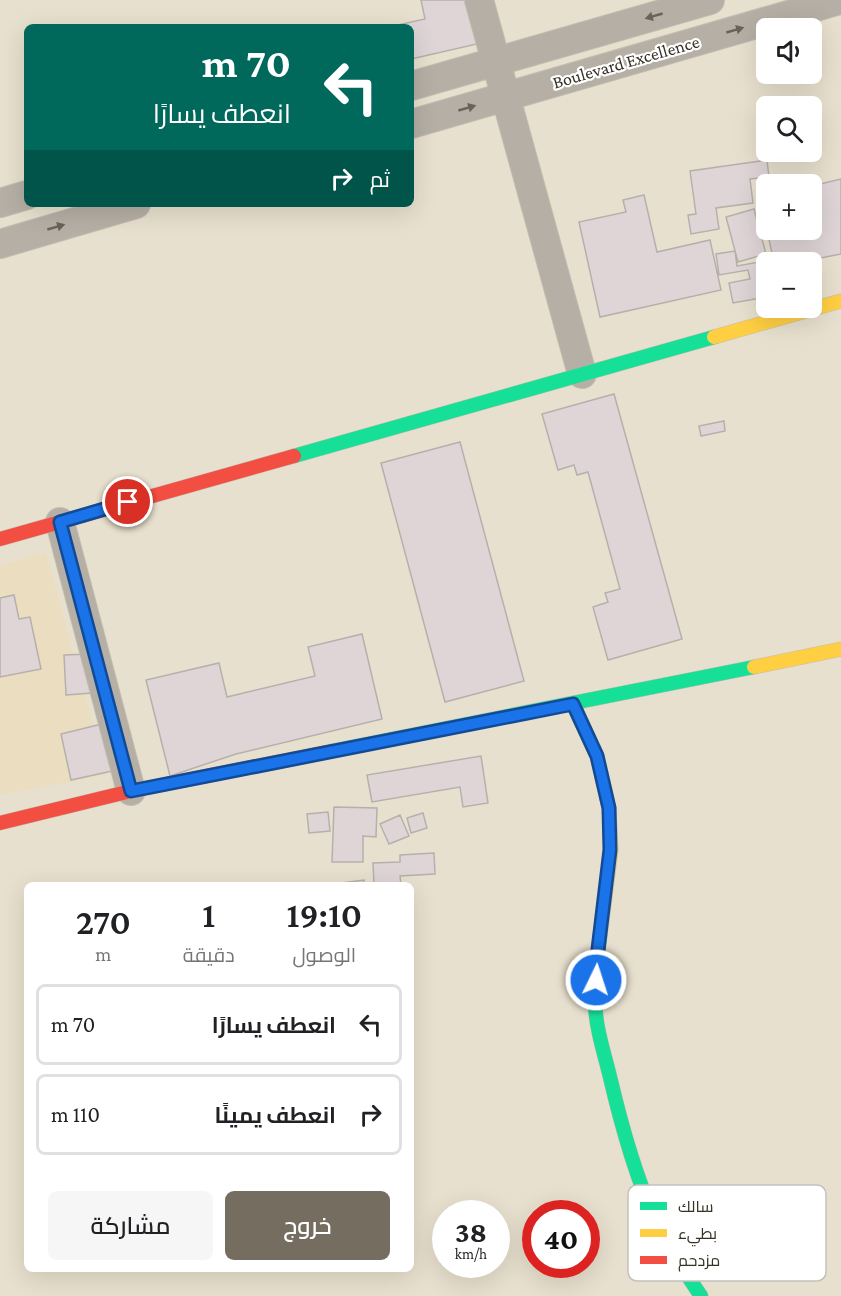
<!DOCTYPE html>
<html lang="ar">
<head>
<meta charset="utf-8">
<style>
	body { margin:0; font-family:"Crimson Pro",Cairo,serif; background:#f6f6f6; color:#202124; direction:rtl; height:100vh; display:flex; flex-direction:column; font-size:22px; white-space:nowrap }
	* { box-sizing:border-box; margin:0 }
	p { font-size:20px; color:#757577 }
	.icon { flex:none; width:33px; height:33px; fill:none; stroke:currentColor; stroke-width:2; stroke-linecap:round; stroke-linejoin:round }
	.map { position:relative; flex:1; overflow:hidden; direction:ltr }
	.details { position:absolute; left:24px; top:882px; width:390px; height:390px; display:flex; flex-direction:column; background:#fff; border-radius:9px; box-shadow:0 6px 24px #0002; direction:rtl }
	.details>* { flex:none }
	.guide { position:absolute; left:24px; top:24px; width:390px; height:183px; border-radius:9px; box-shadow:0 6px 24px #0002; direction:rtl; background:#00695c; color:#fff; overflow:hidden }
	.buttons { position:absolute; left:756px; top:18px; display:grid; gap:12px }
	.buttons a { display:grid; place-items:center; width:66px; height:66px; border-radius:9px; background:#fff; box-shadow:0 6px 24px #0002; font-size:30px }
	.speed { position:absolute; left:432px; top:1200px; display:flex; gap:12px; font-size:30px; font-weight:700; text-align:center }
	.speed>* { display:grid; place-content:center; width:78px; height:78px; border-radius:50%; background:#fff; box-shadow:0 6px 24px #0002; line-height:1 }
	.speed small { font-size:15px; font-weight:400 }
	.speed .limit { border:9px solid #d22; background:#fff; color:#111 }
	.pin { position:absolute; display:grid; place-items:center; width:51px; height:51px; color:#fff; margin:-26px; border:3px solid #fff; border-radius:50%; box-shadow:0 2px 6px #0007 }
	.me { position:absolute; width:66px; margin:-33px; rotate:4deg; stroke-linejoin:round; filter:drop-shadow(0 0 4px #0008) }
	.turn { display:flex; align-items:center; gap:21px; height:126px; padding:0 24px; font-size:27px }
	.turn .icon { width:78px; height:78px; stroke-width:2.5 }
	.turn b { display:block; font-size:42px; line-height:51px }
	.then { display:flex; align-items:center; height:57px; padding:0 24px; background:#0003; gap:12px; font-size:22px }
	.eta { display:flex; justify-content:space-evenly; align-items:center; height:102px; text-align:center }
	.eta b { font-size:36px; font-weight:600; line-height:42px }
	.primary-button { display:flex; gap:12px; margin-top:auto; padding:12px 24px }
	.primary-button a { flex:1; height:69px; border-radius:9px; background:#756e60; color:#fff; font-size:24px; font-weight:600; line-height:69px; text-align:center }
	.primary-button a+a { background:#f6f6f6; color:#202124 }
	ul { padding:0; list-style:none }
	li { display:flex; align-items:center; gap:18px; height:81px; margin:0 12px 9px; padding:0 12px; border:3px solid #e0e0e0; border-radius:9px }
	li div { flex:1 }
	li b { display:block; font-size:22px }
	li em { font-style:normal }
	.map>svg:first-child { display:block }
	.built { fill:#ebddc0 }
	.building { fill:#dfd5d7; stroke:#b6b0ac; stroke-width:1.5 }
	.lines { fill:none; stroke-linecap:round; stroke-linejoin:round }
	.street-casing { stroke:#c3bcaf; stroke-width:30 }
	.fast-casing { stroke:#c3bcaf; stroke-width:15 }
	.slow-casing { stroke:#c3bcaf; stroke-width:15 }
	.jam-casing { stroke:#c3bcaf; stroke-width:15 }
	.street { stroke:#b5afa5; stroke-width:28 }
	.fast { stroke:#16e098; stroke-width:14 }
	.slow { stroke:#ffcf43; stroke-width:14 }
	.jam { stroke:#f24e42; stroke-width:14 }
	.oneway { fill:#696358 }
	.route-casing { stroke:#114b97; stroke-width:15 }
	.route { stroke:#1a73e8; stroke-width:10 }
	.labels { text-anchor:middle; stroke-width:4.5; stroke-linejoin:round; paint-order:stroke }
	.street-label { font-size:18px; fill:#373125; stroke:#fff }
	.key { fill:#fff; stroke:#c3c1be; stroke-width:1.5 }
	.key-label { font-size:16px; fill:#373125 }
</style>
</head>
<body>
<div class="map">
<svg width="841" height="1296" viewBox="0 0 841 1296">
	<rect width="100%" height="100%" fill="#e8e0ce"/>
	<path class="built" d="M46 552 107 775 0 795V565Z"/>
	<path class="building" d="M421 0H468L477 44 411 59V27H389L425 19Z
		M767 160 769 177 750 179 753 203 716 208 719 229 691 234 688 215 696 214 690 171Z
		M841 179V254L800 262H796L794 253 773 258 767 230H812V186Z
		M644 195 657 252 710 240 721 290 600 317 579 222 626 212 623 200Z
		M766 195V229L760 197Z
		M754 209 766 254 738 262 726 217Z
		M735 251 737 266 766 261V297L733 303 729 283 750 279 748 270 719 275 716 254Z
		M614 394 682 639 608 660 593 607 608 602 605 593 620 589 588 472 577 475 574 465 558 470 542 414Z
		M724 421 725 431 701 436 699 426Z
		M460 442 524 681 445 702 381 463Z
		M14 595 19 619 30 617 41 669 0 677V598Z
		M362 634 382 719 236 754 170 776 146 680 219 663 227 697 315 676 308 647Z
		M90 654 92 693 66 695 64 655Z
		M106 723 117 770 71 780 61 734Z
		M481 756 488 803 463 807 460 787 372 802 367 775Z
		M334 807 377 808 376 837 363 836V862H332Z
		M328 812 330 831 309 833 307 814Z
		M423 813 427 828 411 833 407 818Z
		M400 815 409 836 389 844 380 824Z
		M434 853 435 874 400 876 401 885H374L373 863 400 862V855Z
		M364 880V885H342V883Z"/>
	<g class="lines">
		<defs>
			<path id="street" d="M479 0 582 374
				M411 86 710 0
				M411 124 840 0
				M0 203 27 195
				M0 244 136 204
				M60 522 131 791"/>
			<path id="fast" d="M294 456 714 337
				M332 751 754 667
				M600 936C597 957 595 978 595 1000 595 1026 604 1052 610 1077 621 1124 634 1172 654 1217 667 1245 684 1271 701 1296"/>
			<path id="slow" d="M714 337 841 301
				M754 667 841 649
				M573 704 597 756 609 808 611 850 600 936"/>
			<path id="jam" d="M0 539 294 456
				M0 823 131 791 332 751"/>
		</defs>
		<use href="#street" class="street-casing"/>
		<use href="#fast" class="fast-casing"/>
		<use href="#slow" class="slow-casing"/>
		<use href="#jam" class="jam-casing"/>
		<use href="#street" class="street"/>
		<use href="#fast" class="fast"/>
		<use href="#slow" class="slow"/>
		<use href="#jam" class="jam"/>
	</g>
	<defs><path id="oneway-solid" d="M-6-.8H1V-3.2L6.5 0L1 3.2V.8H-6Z" transform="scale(1.5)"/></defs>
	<g class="oneway">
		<use href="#oneway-solid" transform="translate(654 16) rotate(164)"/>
		<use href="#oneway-solid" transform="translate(735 30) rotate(-16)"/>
		<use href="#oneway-solid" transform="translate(467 108) rotate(-16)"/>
		<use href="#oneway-solid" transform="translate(56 227) rotate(-16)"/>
	</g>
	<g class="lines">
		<defs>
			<path id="route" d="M128 502 60 522 131 791 573 704 597 756 609 808 610 850 597 958 596 980"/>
		</defs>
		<use href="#route" class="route-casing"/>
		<use href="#route" class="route"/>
	</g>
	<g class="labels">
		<g class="street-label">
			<text transform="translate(626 62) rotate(-16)" y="6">Boulevard Excellence</text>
		</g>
	</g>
	<rect x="628" y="1185" width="198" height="96" rx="9" class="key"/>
	<rect x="640" y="1202" width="27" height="8" fill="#16e098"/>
	<rect x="640" y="1229" width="27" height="8" fill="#ffcf43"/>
	<rect x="640" y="1256" width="27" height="8" fill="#f24e42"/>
	<g class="key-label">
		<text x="678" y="1212">سالك</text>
		<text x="678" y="1239">بطيء</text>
		<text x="678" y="1266">مزدحم</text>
	</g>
</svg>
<div class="buttons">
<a><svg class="icon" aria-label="sound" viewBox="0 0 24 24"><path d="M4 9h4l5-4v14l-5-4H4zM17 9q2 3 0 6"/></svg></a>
<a><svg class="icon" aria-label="search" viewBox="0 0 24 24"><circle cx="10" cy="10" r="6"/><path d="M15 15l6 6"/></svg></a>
<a>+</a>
<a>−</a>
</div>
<div class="speed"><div>38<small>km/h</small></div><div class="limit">40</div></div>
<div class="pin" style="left:128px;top:502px;background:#d93025"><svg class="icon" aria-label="arrive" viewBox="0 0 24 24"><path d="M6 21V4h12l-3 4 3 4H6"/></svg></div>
<svg class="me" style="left:596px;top:980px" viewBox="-20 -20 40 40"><circle r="17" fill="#1a73e8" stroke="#fff" stroke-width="3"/><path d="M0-11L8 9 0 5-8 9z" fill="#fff"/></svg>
<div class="guide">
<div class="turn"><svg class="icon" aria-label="left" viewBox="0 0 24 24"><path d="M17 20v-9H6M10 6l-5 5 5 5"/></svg><div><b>70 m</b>انعطف يسارًا</div></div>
<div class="then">ثم<svg class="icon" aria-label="right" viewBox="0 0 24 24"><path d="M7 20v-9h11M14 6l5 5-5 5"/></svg></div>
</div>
<section class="details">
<div class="eta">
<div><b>19:10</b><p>الوصول</p></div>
<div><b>1</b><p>دقيقة</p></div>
<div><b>270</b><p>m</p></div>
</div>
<ul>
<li><svg class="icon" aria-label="left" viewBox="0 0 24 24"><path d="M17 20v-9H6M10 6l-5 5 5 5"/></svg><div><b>انعطف يسارًا</b></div><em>70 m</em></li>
<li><svg class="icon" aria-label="right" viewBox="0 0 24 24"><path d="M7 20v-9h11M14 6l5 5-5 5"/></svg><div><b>انعطف يمينًا</b></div><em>110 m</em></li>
</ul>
<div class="primary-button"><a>خروج</a><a>مشاركة</a></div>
</section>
</div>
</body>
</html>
